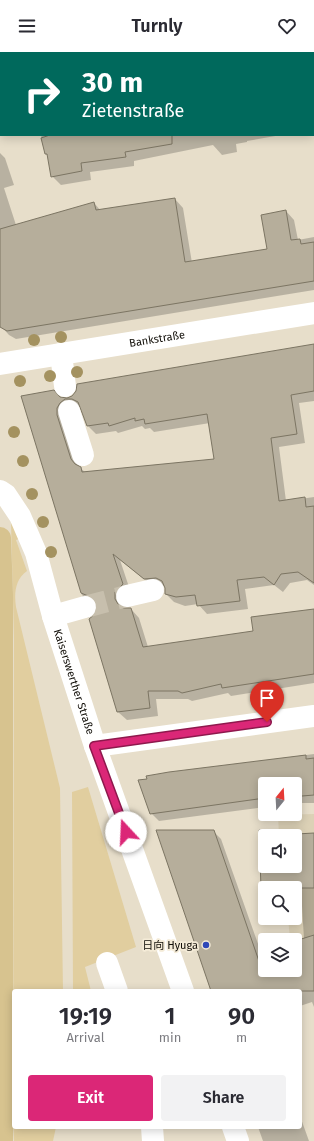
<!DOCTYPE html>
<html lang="en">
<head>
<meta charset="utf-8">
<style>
	body { margin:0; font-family:"Fira Sans","Noto Sans SC",sans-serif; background:#f2f2f3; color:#2b2b33; height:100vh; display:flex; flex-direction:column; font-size:15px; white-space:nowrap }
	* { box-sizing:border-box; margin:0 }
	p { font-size:13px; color:#7c7c81 }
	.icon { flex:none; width:22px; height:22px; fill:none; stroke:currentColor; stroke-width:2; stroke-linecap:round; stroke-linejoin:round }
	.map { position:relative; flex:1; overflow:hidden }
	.sheet { position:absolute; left:12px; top:937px; width:290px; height:140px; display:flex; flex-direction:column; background:#fff; border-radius:4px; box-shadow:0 2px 10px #0003 }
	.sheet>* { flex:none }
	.banner { position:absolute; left:0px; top:0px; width:314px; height:84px; box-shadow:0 2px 10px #0003; background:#00695c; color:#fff; overflow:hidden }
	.needle { width:26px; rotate:18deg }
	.controls { position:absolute; left:258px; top:725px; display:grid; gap:8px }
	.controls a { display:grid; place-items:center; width:44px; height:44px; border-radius:4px; background:#fff; box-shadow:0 2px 10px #0003; font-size:20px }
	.pin { position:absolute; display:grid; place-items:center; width:34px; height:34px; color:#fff; margin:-41px -17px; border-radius:50% 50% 50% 0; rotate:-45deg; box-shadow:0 0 4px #0007 }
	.pin .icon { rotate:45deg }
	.me { position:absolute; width:44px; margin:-22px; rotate:340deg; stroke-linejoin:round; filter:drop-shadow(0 0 3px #0008) }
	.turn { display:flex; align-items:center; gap:14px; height:84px; padding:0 16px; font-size:18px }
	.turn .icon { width:52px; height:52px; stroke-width:2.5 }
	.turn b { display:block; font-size:28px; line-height:34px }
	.eta { display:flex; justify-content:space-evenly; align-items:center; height:68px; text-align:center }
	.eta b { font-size:24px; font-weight:600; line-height:28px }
	.cta { display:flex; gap:8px; margin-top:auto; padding:8px 16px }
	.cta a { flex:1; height:46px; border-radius:4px; background:#db2777; color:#fff; font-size:16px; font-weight:600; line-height:46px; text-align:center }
	.cta a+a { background:#f2f2f3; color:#2b2b33 }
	header { display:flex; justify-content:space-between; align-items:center; height:52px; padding:0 16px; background:#fff; font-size:18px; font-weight:600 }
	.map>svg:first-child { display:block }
	.built { fill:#dcd1b6 }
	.green { fill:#e1ce9f }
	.shadow { fill:#0003; fill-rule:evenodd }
	.building { fill:#b6ae9b; stroke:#7c7563; fill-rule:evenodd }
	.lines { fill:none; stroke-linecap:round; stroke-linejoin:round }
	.minor-tunnel { stroke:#c7bfad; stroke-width:22; stroke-dasharray:22 11; stroke-linecap:butt }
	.minor { stroke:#fff; stroke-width:22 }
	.major { stroke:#d7c38f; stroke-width:22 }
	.tree { fill:#a49260 }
	.route-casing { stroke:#8e194d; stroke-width:10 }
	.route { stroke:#db2777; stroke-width:7 }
	.poi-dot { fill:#2e48b8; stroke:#f4ebd7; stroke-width:1.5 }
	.labels { text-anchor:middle; stroke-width:3.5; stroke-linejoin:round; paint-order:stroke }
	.street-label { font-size:11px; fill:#100d07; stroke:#f4ebd7 }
	.poi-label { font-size:11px; fill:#100d07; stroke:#f4ebd7; text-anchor:end }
</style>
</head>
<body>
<header><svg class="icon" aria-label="menu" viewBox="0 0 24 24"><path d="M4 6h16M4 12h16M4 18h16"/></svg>Turnly<svg class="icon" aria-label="heart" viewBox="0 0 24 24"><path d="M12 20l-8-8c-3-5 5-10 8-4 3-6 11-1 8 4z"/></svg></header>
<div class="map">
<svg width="314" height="1089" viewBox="0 0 314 1089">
	<rect width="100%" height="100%" fill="#e7deca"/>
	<path class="built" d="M314 762V883L299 888 290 887 288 866H295V784H279L278 763Z"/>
	<path class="green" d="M11 470 24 485 16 488 27 519C15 527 14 542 16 555L60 736 63 939H14V1075H56L53 1089H14L13 1068 14 587Z
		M88 735 136 895 85 915 91 939H73L72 740Z"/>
	<path class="shadow" d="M0 0H81L1 1 0 13Z
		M313 28H314L313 78Z
		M41 83H281L247 89V90L236 92 237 100 222 103 213 93 134 109V114L90 120 91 128 61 133 52 124 49 105 46 102Z
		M0 101 5 106 14 133 4 136 16 173 94 151 101 159 175 147 183 156 192 211 268 197 286 159 294 168 298 188 314 185V238L16 287 9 283 0 273Z
		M314 293V349L299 351 305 391 279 395 286 449 314 445V533L307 528 290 531 283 540 274 533 245 537 248 557 207 562 198 552 185 554 174 550 166 542V534L154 535 120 508 131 541 123 549V557H131L139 566 148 595 254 580 314 558V631L231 644 228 641 192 649 188 647H156L158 664 127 668 118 660 90 567 95 564 98 559V551H91L82 543 22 345 67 347ZM74 355H81L88 374 96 382 116 379 118 381 142 374 145 377 150 376 154 380 210 371 215 408 85 420 79 415 65 366Z
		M314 702V751H295V732H265V755L159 769 151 761 148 728 169 721Z
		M213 779 221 787 263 906 265 901V918H295V890L304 887 302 854H295V836H265V850L262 847 260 779H278L283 783 314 782V955L312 950 300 954V939H212ZM265 784H295V814H265Z
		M300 1064 309 1089H263L258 1075H300Z"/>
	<path class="building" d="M50 83H172V92L125 100 126 105 81 111 82 119 51 125 47 102H45L41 86Z
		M175 146 185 210 267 197 261 163 286 158 291 188 300 187 301 192 314 190V229L7 279 0 275V177L94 150 96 158Z
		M314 292V339L291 343 297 382 271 386 279 449 305 445 306 455 314 454V531L298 520 281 522 274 533 264 525 237 528 240 549 197 554 195 543 176 545 165 542V536L162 529 156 526 144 527 113 502 123 532 115 540V547L118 552 123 556H131L143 595 253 579 251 565 314 557V622L222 636 221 632 182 641 178 639H148L150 656 117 660 89 567 94 563 97 558V551L93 546 81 541 21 344 54 338 60 345 67 346 72 344 76 339 77 332ZM65 347H72L78 350 87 374 108 371 109 374 135 366V369L144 367 145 372 207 362 214 407 82 420 81 415 75 412 71 407 57 363V356L60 351Z
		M306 703V707L314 706V743L302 744 295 742V732H265V746L150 762 138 728 147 727 146 724 169 720Z
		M156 778H214L262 918V900L265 899V918H295V889L314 883V939H211Z
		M259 778H279V783L314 781V836H261ZM265 784H295V814H265Z"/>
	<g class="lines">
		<path class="minor-tunnel" d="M85 555 127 544"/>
		<g class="minor">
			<path d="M239 1 245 0"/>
			<path d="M0 40H1"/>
			<path d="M61 302 65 334"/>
			<path id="s1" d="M0 312 314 261"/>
			<path d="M69 359 83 403"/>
			<path id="s2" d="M0 439 6 443 20 464 36 501 53 564 95 694 183 939"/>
			<path d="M127 544 153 538"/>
			<path d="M53 564 85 555"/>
			<path d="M95 694 314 664"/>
			<path d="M107 911 117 939"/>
			<path d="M152 1075 153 1089"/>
			<path d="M233 1075 238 1089"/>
		</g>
		<path class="major" d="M0 486 2 543V1089"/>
	</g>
	<g class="tree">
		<circle cx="61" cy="285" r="6"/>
		<circle cx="34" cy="288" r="6"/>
		<circle cx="77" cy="320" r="6"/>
		<circle cx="50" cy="324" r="6"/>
		<circle cx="20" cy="329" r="6"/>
		<circle cx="14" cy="380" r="6"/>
		<circle cx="23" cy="409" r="6"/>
		<circle cx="32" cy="442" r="6"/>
		<circle cx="43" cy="470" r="6"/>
		<circle cx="51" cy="500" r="6"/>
	</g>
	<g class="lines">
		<defs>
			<path id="route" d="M126 780 94 694 267 670"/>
		</defs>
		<use href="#route" class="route-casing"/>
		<use href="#route" class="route"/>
	</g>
	<circle class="poi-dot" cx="206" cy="893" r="4"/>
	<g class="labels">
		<g class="street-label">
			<text dy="4" stroke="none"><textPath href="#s1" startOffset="159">Bankstraße</textPath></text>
			<text dy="4" stroke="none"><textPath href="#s2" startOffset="207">Kaiserswerther Straße</textPath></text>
		</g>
		<g class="poi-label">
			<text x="198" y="897">日向 Hyuga</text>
		</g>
	</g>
</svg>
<div class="controls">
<a><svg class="needle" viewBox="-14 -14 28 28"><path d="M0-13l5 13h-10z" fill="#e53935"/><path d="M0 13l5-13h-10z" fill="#7c7c81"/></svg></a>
<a><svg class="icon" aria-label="sound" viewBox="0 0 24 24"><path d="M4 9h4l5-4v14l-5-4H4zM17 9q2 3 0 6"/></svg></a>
<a><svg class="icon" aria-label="search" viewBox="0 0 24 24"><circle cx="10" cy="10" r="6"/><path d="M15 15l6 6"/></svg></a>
<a><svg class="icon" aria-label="layers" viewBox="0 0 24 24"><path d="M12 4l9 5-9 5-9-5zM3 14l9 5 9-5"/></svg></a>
</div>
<div class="pin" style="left:267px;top:670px;background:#d93025"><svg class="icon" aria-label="arrive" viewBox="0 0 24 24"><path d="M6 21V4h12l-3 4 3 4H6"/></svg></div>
<svg class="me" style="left:126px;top:780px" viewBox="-20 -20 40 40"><circle r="19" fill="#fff"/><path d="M0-13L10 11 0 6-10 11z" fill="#db2777"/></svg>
<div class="banner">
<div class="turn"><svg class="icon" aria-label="right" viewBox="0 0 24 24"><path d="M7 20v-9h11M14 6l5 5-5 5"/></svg><div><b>30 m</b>Zietenstraße</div></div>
</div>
<section class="sheet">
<div class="eta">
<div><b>19:19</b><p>Arrival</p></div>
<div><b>1</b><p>min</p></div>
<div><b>90</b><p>m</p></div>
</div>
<div class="cta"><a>Exit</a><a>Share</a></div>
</section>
</div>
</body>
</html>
